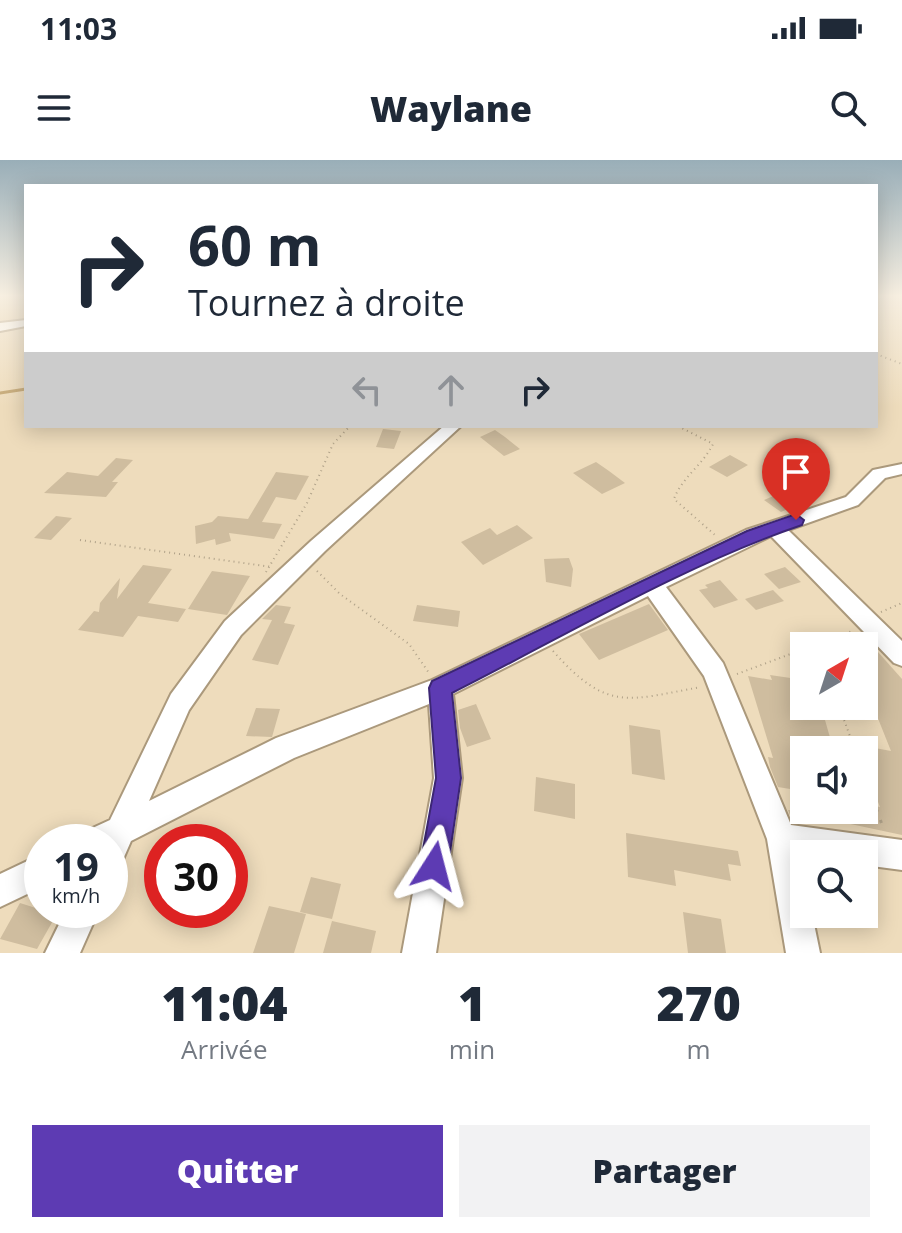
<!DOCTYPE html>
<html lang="fr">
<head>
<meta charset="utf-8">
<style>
	body { margin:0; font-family:"Open Sans",sans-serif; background:#f2f2f3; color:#1f2937; height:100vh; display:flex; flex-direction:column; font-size:30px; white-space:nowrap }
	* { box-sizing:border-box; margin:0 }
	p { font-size:26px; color:#747a83 }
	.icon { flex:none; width:44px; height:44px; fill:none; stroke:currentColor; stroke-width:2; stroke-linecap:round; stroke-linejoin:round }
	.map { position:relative; height:793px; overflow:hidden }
	.sheet { display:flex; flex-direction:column; background:#fff; flex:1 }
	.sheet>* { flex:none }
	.top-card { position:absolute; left:24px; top:24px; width:854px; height:244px; border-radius:0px; box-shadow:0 4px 20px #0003; background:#fff; color:#1f2937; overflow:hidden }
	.needle { width:52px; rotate:39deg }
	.controls { position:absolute; left:790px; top:472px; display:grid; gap:16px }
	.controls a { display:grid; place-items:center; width:88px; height:88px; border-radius:0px; background:#fff; box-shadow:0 4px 20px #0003; font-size:40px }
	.speed { position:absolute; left:24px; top:664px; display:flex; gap:16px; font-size:40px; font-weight:700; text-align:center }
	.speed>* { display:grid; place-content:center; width:104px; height:104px; border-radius:50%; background:#fff; box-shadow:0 4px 20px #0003; line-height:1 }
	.speed small { font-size:20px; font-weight:400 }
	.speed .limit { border:12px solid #d22; background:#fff; color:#111 }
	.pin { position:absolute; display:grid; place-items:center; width:68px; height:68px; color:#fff; margin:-82px -34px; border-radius:50% 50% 50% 0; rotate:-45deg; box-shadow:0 0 8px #0007 }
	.pin .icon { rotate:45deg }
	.me { position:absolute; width:88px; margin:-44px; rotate:9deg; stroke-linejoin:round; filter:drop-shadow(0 0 6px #0008) }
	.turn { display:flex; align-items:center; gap:28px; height:168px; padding:0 32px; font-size:36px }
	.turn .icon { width:104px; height:104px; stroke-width:2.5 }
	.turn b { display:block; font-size:56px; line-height:68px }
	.lanes { display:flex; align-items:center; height:76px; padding:0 32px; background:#0003; justify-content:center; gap:40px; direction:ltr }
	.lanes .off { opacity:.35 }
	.eta { display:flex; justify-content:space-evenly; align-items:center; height:136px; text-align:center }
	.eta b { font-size:48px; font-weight:800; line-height:56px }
	.action { display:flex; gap:16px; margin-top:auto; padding:16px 32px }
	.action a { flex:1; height:92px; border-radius:0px; background:#5d3bb3; color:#fff; font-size:32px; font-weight:800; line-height:92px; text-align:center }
	.action a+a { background:#f2f2f3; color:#1f2937 }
	.status { display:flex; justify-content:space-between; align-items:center; height:56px; padding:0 40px; background:#fff; direction:ltr }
	.status svg { height:22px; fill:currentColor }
	header { display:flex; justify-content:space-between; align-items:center; height:104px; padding:0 32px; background:#fff; font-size:36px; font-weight:800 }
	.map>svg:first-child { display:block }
	.built { fill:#e7d0aa }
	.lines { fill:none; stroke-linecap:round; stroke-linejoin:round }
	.stream { stroke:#c3a571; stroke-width:3 }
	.building { fill:#cfbd9f }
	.minor-casing { stroke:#ab997c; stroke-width:4 }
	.path-far1 { stroke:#b0a289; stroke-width:2; stroke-dasharray:1 4; stroke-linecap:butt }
	.path { stroke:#b0a289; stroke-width:3; stroke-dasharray:3 9; stroke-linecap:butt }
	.minor { fill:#fff; fill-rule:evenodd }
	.route { fill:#5d3bb3; stroke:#3c2674; stroke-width:2 }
</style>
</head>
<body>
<div class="status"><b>11:03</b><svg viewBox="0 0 49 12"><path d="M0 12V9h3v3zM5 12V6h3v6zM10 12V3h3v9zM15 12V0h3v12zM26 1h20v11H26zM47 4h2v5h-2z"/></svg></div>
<header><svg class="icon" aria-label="menu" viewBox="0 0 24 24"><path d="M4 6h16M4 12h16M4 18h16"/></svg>Waylane<svg class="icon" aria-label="search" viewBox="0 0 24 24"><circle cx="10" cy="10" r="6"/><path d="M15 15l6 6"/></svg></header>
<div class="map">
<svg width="902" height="793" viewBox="0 0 902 793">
	<rect width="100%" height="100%" fill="#eedcbc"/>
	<path class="built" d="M0 136H26V165L0 170Z"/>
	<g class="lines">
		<path class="stream" d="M0 233 26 229"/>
	</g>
	<path class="building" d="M383 269 401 271 394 289 376 287Z
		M495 270 505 277 520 289 504 296 480 277Z
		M730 295 748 305 727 317 709 307Z
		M116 298 133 300 112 322H118L106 337 44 333 67 312 98 316Z
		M596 302 609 311 625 323 602 334 573 313Z
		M276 312 309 316 296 340 276 337 262 362 282 364 274 379 229 373 231 381 216 385 215 379 196 384 195 366 212 362 218 356 248 359Z
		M797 326 814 337 781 352 764 340Z
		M56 356 72 358 51 380 34 378Z
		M517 365 533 378 483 405 461 382 490 368 497 375Z
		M569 398 573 409 571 427 546 422 544 399Z
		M143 405 172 409 148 443 186 449 178 462 138 456 123 477 78 470 94 451 99 452 100 443 120 418 117 439Z
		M785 407 801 422 779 429 764 414Z
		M212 411 250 416 227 455 188 449Z
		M720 420 738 440 714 448 699 430 708 428 705 425Z
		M773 430 784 441 756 450 745 439Z
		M649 444 668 470 599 500 579 474Z
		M276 445 291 447 284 463 295 465 278 505 252 500 272 460 262 459Z
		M417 445 460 451 458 467 413 461Z
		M864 483H870L902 519V675L813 656V650H864V644L880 647 864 606V586L891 591 877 556 864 554Z
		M770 515 804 520V546H821L833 588 808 583 811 590H804V650H807L810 662 804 660V664L791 658 788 650H795L790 629 778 627 770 607 768 597 773 598 748 516 772 520Z
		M476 544 491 579 467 587 460 568 458 550Z
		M256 548 280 549 272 577 246 576Z
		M629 565 660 570 665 620 632 614Z
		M536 617 575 624V659L534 651Z
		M626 673 738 691 741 706 728 704 731 721 674 710 676 726 628 717Z
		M311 717 341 724 332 759 300 752Z
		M20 743 42 750H59L37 789 0 779Z
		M269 746 306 754 294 793H253Z
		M683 752 721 759 726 793H688Z
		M332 761 376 771 371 793H323Z"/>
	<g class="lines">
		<defs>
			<path id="minor" d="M26 160V166L0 171V163Z
				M444 266H461L325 391 241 475 189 550 149 641 276 578 432 520 746 370 846 337 873 310 902 304V314L885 318 858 345 788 370 902 481V506L894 503 771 376 666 427 723 503 791 665 902 680V710L864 705V694H804V697H801L804 754H812L820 793H786L767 679 704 516 648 436 453 534 462 618 436 793H402L434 618 429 544 294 598 131 681 121 704 110 708V682H82L86 671 110 660 171 534 225 461 311 381Z
				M42 694V727L0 747V714Z
				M66 750H99L80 793H45Z"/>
		</defs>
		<use href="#minor" class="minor-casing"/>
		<path class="path-far1" d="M876 194 902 204
			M678 266 713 284C703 305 682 317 674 339L715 375
			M80 380 272 407
			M317 411 340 434 409 484 429 513
			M266 412 307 343 333 284 350 266
			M881 452 902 443
			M812 486 852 471
			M553 491C608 553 628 540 701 527
			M737 514 804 489
			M839 546 855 590"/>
		<path class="path" d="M864 615 884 670"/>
		<use href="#minor" class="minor"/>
	</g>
	<linearGradient id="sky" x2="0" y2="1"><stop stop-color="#99aeb8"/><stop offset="0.55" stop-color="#f7efe1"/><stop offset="1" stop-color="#f7efe1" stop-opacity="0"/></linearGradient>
	<rect width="902" height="247" fill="url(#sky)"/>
	<path class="route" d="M796 354 804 360 802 365C682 406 565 476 452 533L461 618 448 706 444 716 434 720 424 716 420 706 436 618 429 528 432 521 747 371Z"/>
</svg>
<div class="controls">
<a><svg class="needle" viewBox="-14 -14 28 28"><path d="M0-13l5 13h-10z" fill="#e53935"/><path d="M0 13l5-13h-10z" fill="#747a83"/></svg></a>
<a><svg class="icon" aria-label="sound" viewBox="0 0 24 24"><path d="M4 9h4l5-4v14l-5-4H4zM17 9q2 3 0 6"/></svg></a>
<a><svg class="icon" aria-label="search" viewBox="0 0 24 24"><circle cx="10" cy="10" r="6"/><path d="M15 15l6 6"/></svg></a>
</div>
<div class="speed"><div>19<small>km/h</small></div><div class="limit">30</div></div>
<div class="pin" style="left:796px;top:360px;background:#d93025"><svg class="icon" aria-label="arrive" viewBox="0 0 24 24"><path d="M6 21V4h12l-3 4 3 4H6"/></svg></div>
<svg class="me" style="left:434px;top:706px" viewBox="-20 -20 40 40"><path d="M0-17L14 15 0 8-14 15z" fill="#5d3bb3" stroke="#fff" stroke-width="4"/></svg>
<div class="top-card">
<div class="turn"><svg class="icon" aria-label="right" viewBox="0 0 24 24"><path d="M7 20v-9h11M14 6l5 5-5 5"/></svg><div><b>60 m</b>Tournez à droite</div></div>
<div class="lanes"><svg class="icon off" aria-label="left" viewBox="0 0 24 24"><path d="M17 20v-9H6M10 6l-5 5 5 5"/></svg><svg class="icon off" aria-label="ahead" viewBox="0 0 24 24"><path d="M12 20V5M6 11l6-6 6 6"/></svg><svg class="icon" aria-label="right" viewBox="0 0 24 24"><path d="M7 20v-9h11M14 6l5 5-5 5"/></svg></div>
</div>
</div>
<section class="sheet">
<div class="eta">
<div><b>11:04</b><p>Arrivée</p></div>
<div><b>1</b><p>min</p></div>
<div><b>270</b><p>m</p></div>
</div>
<div class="action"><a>Quitter</a><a>Partager</a></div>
</section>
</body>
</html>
